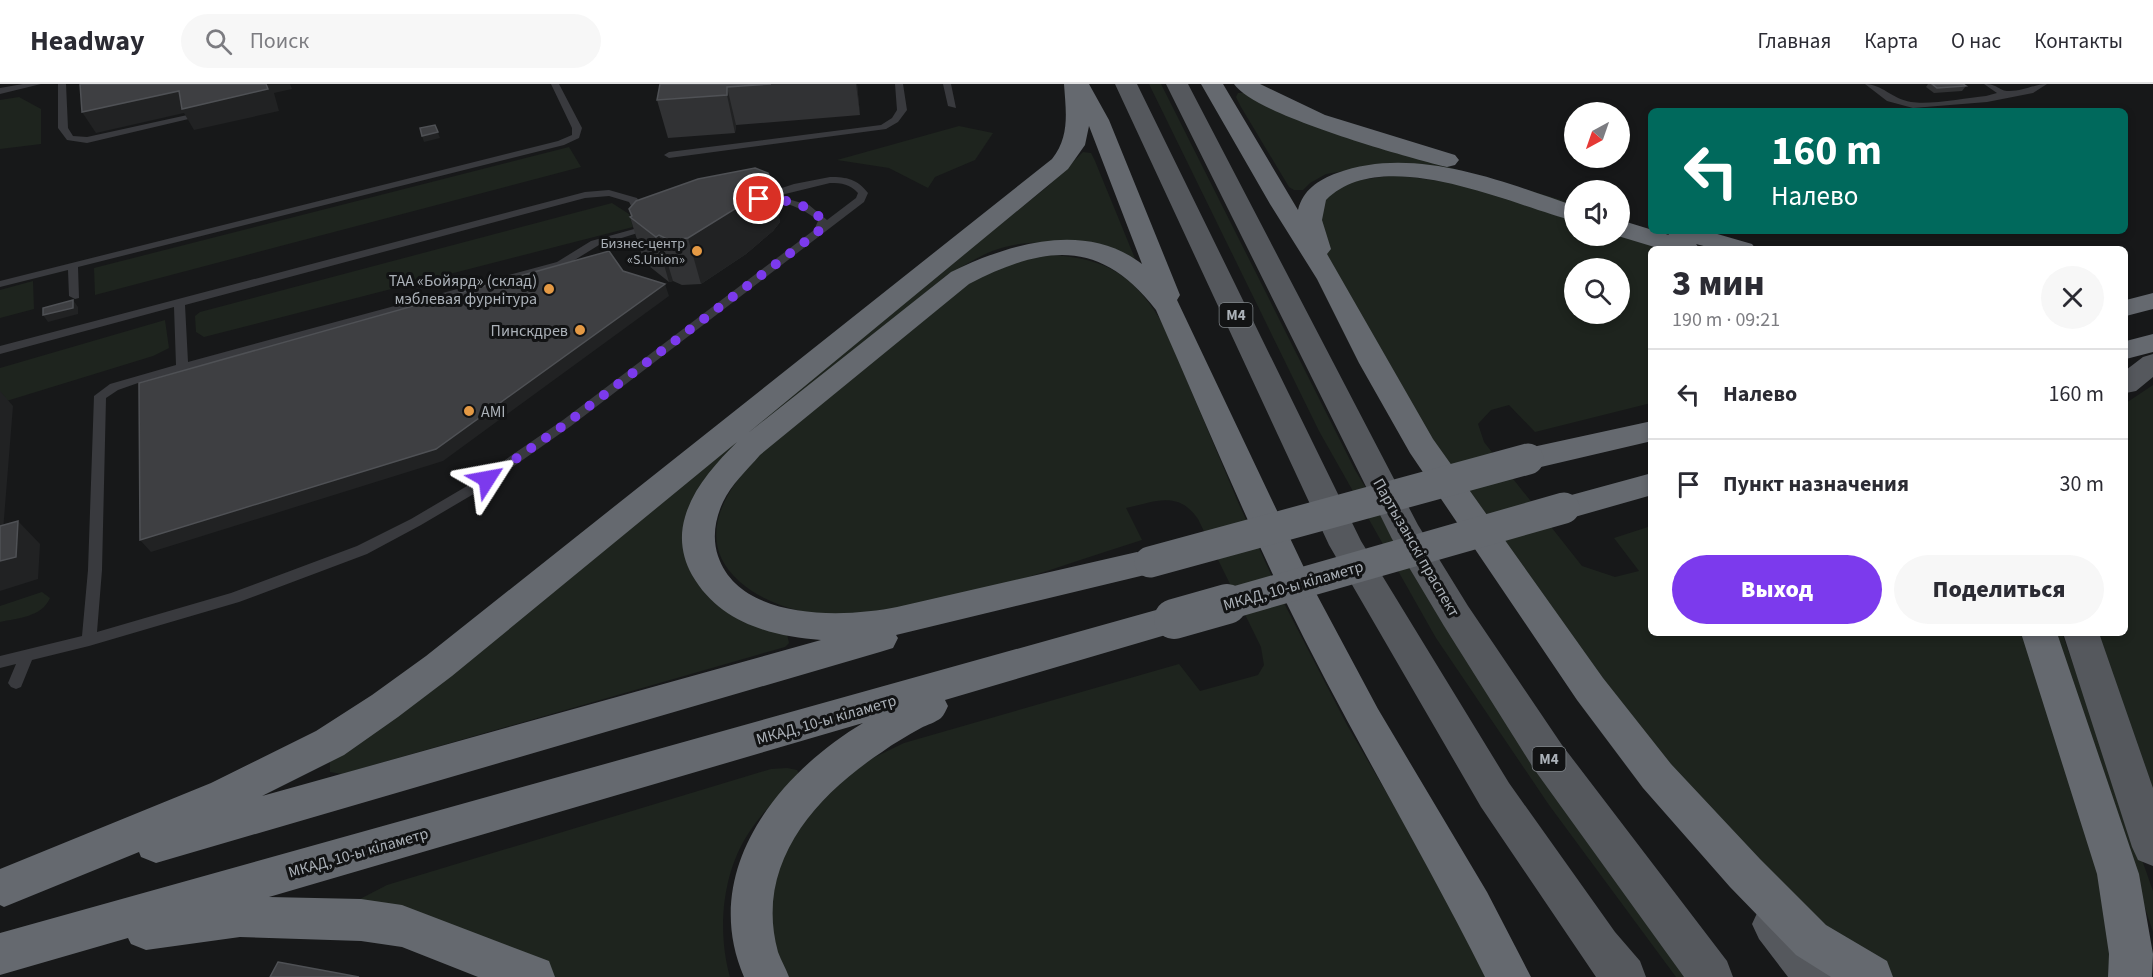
<!DOCTYPE html>
<html lang="ru">
<head>
<meta charset="utf-8">
<style>
	body { margin:0; font-family:"Source Sans 3",sans-serif; background:#f7f7f7; color:#2b2b33; height:100vh; display:flex; flex-direction:column; font-size:22px; white-space:nowrap }
	* { box-sizing:border-box; margin:0 }
	p { font-size:20px; color:#7c7c81 }
	.icon { flex:none; width:33px; height:33px; fill:none; stroke:currentColor; stroke-width:2; stroke-linecap:round; stroke-linejoin:round }
	.map { position:relative; flex:1; overflow:hidden }
	.side { position:absolute; left:1648px; top:162px; width:480px; height:390px; display:flex; flex-direction:column; background:#fff; border-radius:9px; box-shadow:0 3px 9px #0003 }
	.side>* { flex:none }
	.guide { position:absolute; left:1648px; top:24px; width:480px; height:126px; border-radius:9px; box-shadow:0 3px 9px #0003; background:#00695c; color:#fff; overflow:hidden }
	.needle { width:39px; rotate:220deg }
	.controls { position:absolute; left:1564px; top:18px; display:grid; gap:12px }
	.controls a { display:grid; place-items:center; width:66px; height:66px; border-radius:50%; background:#fff; box-shadow:0 3px 9px #0003; font-size:30px }
	.pin { position:absolute; display:grid; place-items:center; width:51px; height:51px; color:#fff; margin:-26px; border:3px solid #fff; border-radius:50%; box-shadow:0 2px 6px #0007 }
	.me { position:absolute; width:66px; margin:-33px; rotate:56deg; stroke-linejoin:round; filter:drop-shadow(0 0 4px #0008) }
	.turn { display:flex; align-items:center; gap:21px; height:126px; padding:0 24px; font-size:27px }
	.turn .icon { width:78px; height:78px; stroke-width:2.5 }
	.turn b { display:block; font-size:42px; line-height:51px }
	.round { display:grid; place-items:center; flex:none; width:63px; height:63px; border-radius:32px; background:#f7f7f7 }
	.head { display:flex; align-items:center; justify-content:space-between; height:102px; padding:0 24px }
	h1 { font-size:36px; font-weight:800; line-height:45px }
	.cta { display:flex; gap:12px; margin-top:auto; padding:12px 24px }
	.cta a { flex:1; height:69px; border-radius:36px; background:#7c3aed; color:#fff; font-size:24px; font-weight:800; line-height:69px; text-align:center }
	.cta a+a { background:#f7f7f7; color:#2b2b33 }
	ul { padding:0; list-style:none }
	li { display:flex; align-items:center; gap:18px; height:90px; padding:0 24px; border-top:2px solid #e1e1e2 }
	li div { flex:1 }
	li b { display:block; font-size:22px }
	li em { font-style:normal }
	header { display:flex; align-items:center; gap:36px; box-sizing:border-box; height:84px; padding:0 30px; background:#fff; border-bottom:2px solid #e1e1e2 }
	header strong { font-size:28px }
	nav { display:flex; gap:33px; margin-inline-start:auto; font-size:21px }
	.search { width:420px; height:54px; background:#f7f7f7; display:flex; align-items:center; gap:15px; box-sizing:border-box; padding:0 21px; border-radius:33px; color:#7c7c81; font-size:22px }
	.map>svg:first-child { display:block }
	.green { fill:#1e241e; fill-rule:evenodd }
	.lines { fill:none; stroke-linecap:round; stroke-linejoin:round }
	.lane { fill:#393a3e; fill-rule:evenodd }
	.primary { fill:#55585d; fill-rule:evenodd }
	.highway { fill:#65696f; fill-rule:evenodd }
	.highway-bridge-far1 { stroke:#65696f; stroke-width:31 }
	.highway-bridge { stroke:#65696f; stroke-width:40 }
	.wall { fill:#313234 }
	.shaded-wall { fill:#212223 }
	.building { fill:#3e3f42; stroke:#4f5155; stroke-width:1.5 }
	.route { stroke:#7c3aed; stroke-width:10; stroke-dasharray:0 18 }
	.poi-dot { fill:#e49944; stroke:#121314; stroke-width:2 }
	.labels { text-anchor:middle; stroke-width:6; stroke-linejoin:round; paint-order:stroke }
	.far-poi-label { font-size:14px; fill:#abb1b8; stroke:#121314; text-anchor:end }
	.shield { fill:#121314; stroke:#7d8287; stroke-width:1.5 }
	.shield-label { font-size:15px; font-weight:bold; fill:#abb1b8 }
	.poi-label { font-size:16px; fill:#abb1b8; stroke:#121314; text-anchor:end }
	.street-label { font-size:16px; fill:#abb1b8; stroke:#121314 }
</style>
</head>
<body>
<header>
<strong>Headway</strong>
<div class="search"><svg class="icon" aria-label="search" viewBox="0 0 24 24"><circle cx="10" cy="10" r="6"/><path d="M15 15l6 6"/></svg>Поиск</div>
<nav><a>Главная</a><a>Карта</a><a>О нас</a><a>Контакты</a></nav>
</header>
<div class="map">
<svg width="2153" height="893" viewBox="0 0 2153 893">
	<rect width="100%" height="100%" fill="#171819"/>
	<path class="green" d="M1149 0H1161L1355 386 1436 521 1699 893H1676L1549 721 1436 554 1319 347Z
		M1238 9H1247L1367 59 1575 120V123L1386 80 1326 90 1310 99 1303 106H1294L1289 103 1241 23 1236 13Z
		M19 13 41 25V60L0 65V16Z
		M959 42 993 49 975 76 935 93 928 104 889 84 837 76Z
		M569 63 581 83 95 211 94 184Z
		M1083 68 1091 69 1095 77 1136 177C1095 168 1047 151 1005 163 984 168 966 181 947 191L725 374 685 465 787 550 789 559 785 563 342 690 330 688V677L1047 103Z
		M1395 91 1461 100 1575 135V152H1620L1670 165H1652L1651 319 1535 348 1509 321 1491 326 1478 340 1484 358 1582 482 1615 493 1639 487 1614 454 1651 442 1652 549H2027L2112 828 2108 893H1888L1873 885 1701 726 1585 573 1438 369 1320 160 1321 114 1347 98ZM1575 184H1620V230H1575Z
		M612 119 629 130 633 143 204 253 196 248 195 232 200 228Z
		M1051 171C1108 174 1136 193 1164 242L1238 418 1285 521 1347 641 1494 893H786L774 869 764 807 815 715 873 674 904 659 1179 580 1200 607 1258 591 1264 581 1261 563 1198 435C1178 406 1155 418 1126 424L1142 456C1046 486 946 526 844 531 808 532 768 522 740 498 658 426 810 326 859 285 896 254 956 195 1000 179 1016 174 1035 174 1051 171Z
		M33 197 34 225 0 234V206Z
		M165 236 169 264 153 272 0 319V284Z
		M2153 301V721L2092 549H2126V319Z
		M42 508 50 514C42 533 18 534 0 538V522Z
		M2054 549H2062L2153 807V848Z
		M787 684 797 686 799 690C781 710 762 728 748 750 722 790 717 847 730 893H554L358 816 387 801 771 685Z"/>
	<g class="lines">
		<path class="lane" d="M23 0H41L0 10V4Z
			M58 0H66L68 44 73 52 87 53 192 30 197 33 87 59 67 56 58 44Z
			M551 0H559L582 44 579 54 564 61 78 183 79 214 75 215 69 212 68 186 0 203V197L558 57 572 51V44Z
			M895 0H903L907 26 898 38 886 45 669 74 664 71 669 68 881 41 892 34 897 26Z
			M943 0H951L956 24 948 22Z
			M1865 0C1882 0 1892 15 1911 18 1931 21 1966 14 1986 12L1997 9 1984 0C1998 0 1998 6 2007 7 2022 8 2034 0 2047 0L2033 9 1987 18 1913 24 1887 17Z
			M830 93C847 93 857 95 868 109L864 118 571 342 477 408 421 441 367 470 239 518 89 562 32 576 21 603 16 605 11 603 8 599 16 580 0 584V572L82 552 88 486 94 312 110 300 176 281 174 223 0 270V262L585 108 609 106 637 114 648 134 647 136H639L629 118 609 112 585 114 185 221 188 278 557 178 591 157 652 140 657 143 599 161 565 182 138 299 118 306 106 314 102 486 97 548 231 509 357 462 411 435 467 402 563 336 814 146 818 137C804 124 782 116 764 116 761 116 758 117 754 117V113L794 100ZM830 99C842 99 850 100 858 109L856 114 827 136 809 121 777 112Z"/>
		<path class="primary" d="M1115 0H1137L1361 457 1509 699 1615 848 1640 877 1646 893H1596L1481 723 1329 461Z
			M1166 0H1188L1418 441 1468 522 1562 661 1727 877 1733 893H1684L1534 685 1444 542 1392 455Z
			M2153 270V293L2136 307 2126 309V286L2143 273Z
			M2063 549H2099L2153 704V782L2138 776 2132 763Z
			M1774 819 1789 825 1832 877 1838 893H1788L1759 855 1752 840 1759 825Z"/>
		<path class="highway" d="M1064 0H1089L1109 36 1180 211 1177 216 1317 511 1378 625 1487 808 1531 893H1485C1421 765 1346 642 1283 512 1238 418 1198 321 1156 226 1100 154 1045 161 969 200L760 371C747 386 731 401 723 418 715 435 712 454 718 472 740 537 843 534 897 523L1137 468 1149 472 1154 481 1149 490 896 551 898 554 893 564 880 568 156 779 141 773 139 768 4 823 0 821V785L211 699 316 647 372 611 426 572 1052 75C1070 52 1066 28 1064 0ZM1089 42 1142 180C1085 136 1008 160 951 188L748 349 1068 85 1085 61ZM737 358C716 379 693 404 685 433 679 453 682 473 692 491 719 538 769 552 821 556L262 712 344 671 398 633 452 592Z
			M1201 0H1223L1298 126C1303 106 1318 96 1337 89 1414 61 1501 97 1575 122V137C1511 121 1383 59 1326 116L1322 136 1331 165 1327 170 1433 355 1603 594 1671 680 1760 775 1826 841 1887 877 1893 893H1831L1796 871 1730 803 1643 704 1577 616 1410 369 1359 279 1317 195 1270 120Z
			M1234 0H1260L1325 31 1455 71 1459 76 1455 81 1447 83C1406 73 1255 31 1234 0Z
			M1620 136 1669 151 1666 147H1707L1752 160 1756 165H1715L1696 160 1700 165H1661L1618 152H1620Z
			M2153 209V225L2126 232V216Z
			M2153 250V268L2126 275V257Z
			M1652 337V357L1528 386 1517 383 1512 375 1517 367 1528 364Z
			M1652 389V411L1564 436 1553 432 1548 424 1553 416Z
			M1174 521 1186 525 1192 535 1186 545 945 616 948 622C946 626 944 631 941 634 936 638 927 641 921 644 907 652 894 659 882 668 814 713 754 781 778 868 781 876 786 885 789 893H744C699 788 776 691 863 639L269 813 361 815 402 821 549 877 555 893H478L402 863 361 857 240 853 146 866 131 860 128 854 0 891V849Z
			M2021 549H2057L2139 790 2153 870 2152 893H2108L2109 870 2097 790Z"/>
		<path class="highway-bridge-far1" d="M1150 478 1528 375
			M1221 522 1564 424"/>
		<path class="highway-bridge" d="M1174 535 1227 520"/>
	</g>
	<path class="wall" d="M660 0H857L860 31 736 41 735 49 668 54 657 16Z
		M1928 0H1963L1966 2 1962 7 1934 9 1926 3Z
		M770 94 780 138 773 147 746 170 701 200 682 201 673 197 669 198 644 178 630 133 631 132 629 125Z"/>
	<path class="shaded-wall" d="M266 0H290L292 5 274 9 279 27 194 46 184 29 96 49 82 28 179 7Z
		M856 0H857L860 31Z
		M727 3 736 41 735 49 727 11Z
		M435 41 440 54 424 58 422 52Z
		M770 94 780 138 773 147 746 170 701 200 688 154Z
		M659 151 673 197 669 198 656 153Z
		M665 200 669 212 443 377 151 468 140 456Z
		M73 216 78 223V230L48 238 43 231Z
		M0 307 13 322 1 472 0 471Z
		M18 437 40 460 38 495 0 507V477Z"/>
	<path class="building" d="M80 0H266L268 5 182 25 179 7 82 28Z
		M660 0H771L727 3V11L657 16Z
		M1932 0H1963L1966 2 1937 4Z
		M435 41 438 48 422 52 420 44Z
		M755 84 768 89 770 94 763 103 735 125 688 154 669 156 659 151 656 153 630 133 632 132 629 125 636 117 698 95Z
		M609 167 623 187 665 200 436 365 140 456 139 299Z
		M73 216V224L43 231V224Z
		M18 437 16 473 0 477V442Z
		M278 878 359 893H270Z"/>
	<g class="lines">
		<path class="route" d="M487 395 567 339 818 148 823 137C809 119 780 114 759 115"/>
	</g>
	<g class="poi-dot">
		<circle cx="697" cy="167" r="6"/>
		<circle cx="549" cy="205" r="6"/>
		<circle cx="580" cy="246" r="6"/>
		<circle cx="469" cy="327" r="6"/>
	</g>
	<g class="labels">
		<g class="far-poi-label">
			<text x="685" y="164">Бизнес-центр<tspan x="685" dy="16">«S.Union»</tspan></text>
		</g>
		<g class="shield">
			<rect x="1219.5" y="219" width="33" height="24" rx="4.5"/>
			<rect x="1532.5" y="663" width="33" height="24" rx="4.5"/>
		</g>
		<g class="shield-label">
			<text x="1236" y="236">М4</text>
			<text x="1549" y="680">М4</text>
		</g>
		<g class="poi-label">
			<text x="537" y="202">ТАА «Бойярд» (склад)<tspan x="537" dy="18">мэблевая фурнітура</tspan></text>
			<text x="568" y="252">Пинскдрев</text>
			<text x="481" y="333" text-anchor="start">AMI</text>
		</g>
		<g class="street-label">
			<text transform="translate(1417 463) rotate(60)" y="6">Партызанскі праспект</text>
			<text transform="translate(1293 501) rotate(-16)" y="6">МКАД, 10-ы кіламетр</text>
			<text transform="translate(826 635) rotate(-16)" y="6">МКАД, 10-ы кіламетр</text>
			<text transform="translate(358 768) rotate(-16)" y="6">МКАД, 10-ы кіламетр</text>
		</g>
	</g>
</svg>
<div class="controls">
<a><svg class="needle" viewBox="-14 -14 28 28"><path d="M0-13l5 13h-10z" fill="#e53935"/><path d="M0 13l5-13h-10z" fill="#7c7c81"/></svg></a>
<a><svg class="icon" aria-label="sound" viewBox="0 0 24 24"><path d="M4 9h4l5-4v14l-5-4H4zM17 9q2 3 0 6"/></svg></a>
<a><svg class="icon" aria-label="search" viewBox="0 0 24 24"><circle cx="10" cy="10" r="6"/><path d="M15 15l6 6"/></svg></a>
</div>
<div class="pin" style="left:759px;top:115px;background:#d93025"><svg class="icon" aria-label="arrive" viewBox="0 0 24 24"><path d="M6 21V4h12l-3 4 3 4H6"/></svg></div>
<svg class="me" style="left:487px;top:395px" viewBox="-20 -20 40 40"><path d="M0-17L14 15 0 8-14 15z" fill="#7c3aed" stroke="#fff" stroke-width="4"/></svg>
<div class="guide">
<div class="turn"><svg class="icon" aria-label="left" viewBox="0 0 24 24"><path d="M17 20v-9H6M10 6l-5 5 5 5"/></svg><div><b>160 m</b>Налево</div></div>
</div>
<section class="side">
<div class="head"><div><h1>3 мин</h1><p>190 m · 09:21</p></div><a class="round"><svg class="icon" aria-label="close" viewBox="0 0 24 24"><path d="M6 6l12 12M18 6L6 18"/></svg></a></div>
<ul>
<li><svg class="icon" aria-label="left" viewBox="0 0 24 24"><path d="M17 20v-9H6M10 6l-5 5 5 5"/></svg><div><b>Налево</b></div><em>160 m</em></li>
<li><svg class="icon" aria-label="arrive" viewBox="0 0 24 24"><path d="M6 21V4h12l-3 4 3 4H6"/></svg><div><b>Пункт назначения</b></div><em>30 m</em></li>
</ul>
<div class="cta"><a>Выход</a><a>Поделиться</a></div>
</section>
</div>
</body>
</html>
